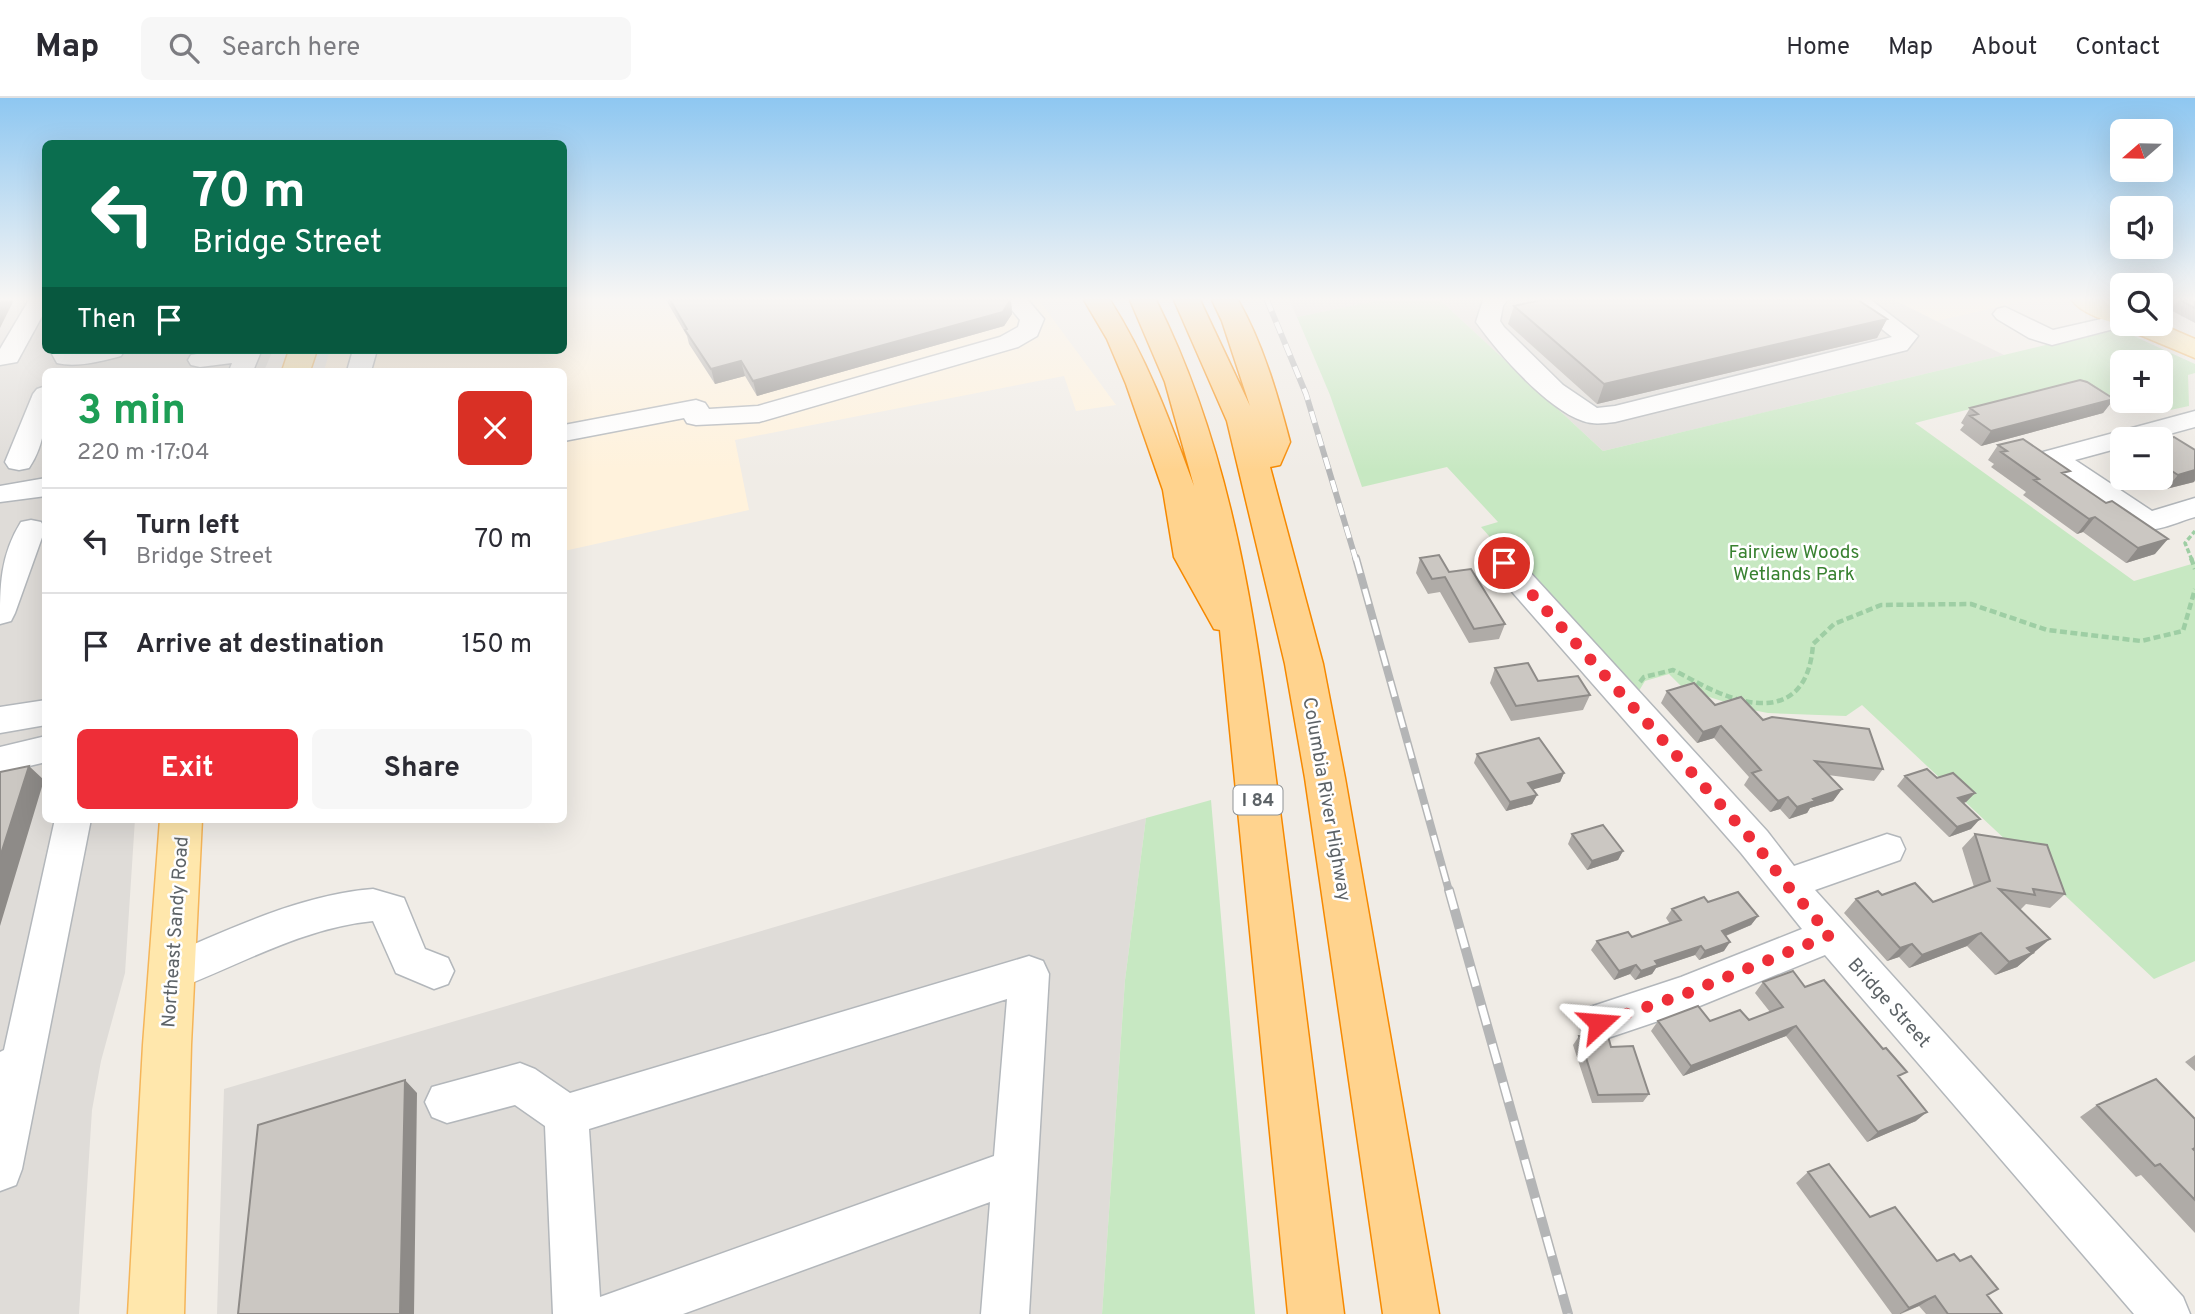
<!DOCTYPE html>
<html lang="en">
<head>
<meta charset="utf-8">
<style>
	body { margin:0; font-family:Overpass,sans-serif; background:#f7f7f7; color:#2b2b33; height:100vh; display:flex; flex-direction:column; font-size:26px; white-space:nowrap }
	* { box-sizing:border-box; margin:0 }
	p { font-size:23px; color:#7c7c81 }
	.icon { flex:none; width:38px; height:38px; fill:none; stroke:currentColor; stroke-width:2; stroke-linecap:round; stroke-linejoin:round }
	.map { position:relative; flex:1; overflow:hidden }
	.panel { position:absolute; left:42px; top:270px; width:525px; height:455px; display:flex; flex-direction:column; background:#fff; border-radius:10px; box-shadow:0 7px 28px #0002 }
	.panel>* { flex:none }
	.hud { position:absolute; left:42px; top:42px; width:525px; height:214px; border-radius:10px; box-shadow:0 7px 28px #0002; background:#0b6e4f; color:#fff; overflow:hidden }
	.needle { width:46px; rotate:250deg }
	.tools { position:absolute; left:2110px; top:21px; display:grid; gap:14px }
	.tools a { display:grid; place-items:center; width:63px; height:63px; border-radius:10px; background:#fff; box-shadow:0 7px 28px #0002; font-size:35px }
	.pin { position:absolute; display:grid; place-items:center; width:60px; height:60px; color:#fff; margin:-30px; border:4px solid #fff; border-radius:50%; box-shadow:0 2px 7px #0007 }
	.me { position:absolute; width:77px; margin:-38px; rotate:71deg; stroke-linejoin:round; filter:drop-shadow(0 0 5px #0008) }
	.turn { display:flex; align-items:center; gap:24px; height:147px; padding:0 35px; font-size:32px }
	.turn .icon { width:91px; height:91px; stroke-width:2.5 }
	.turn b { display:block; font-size:49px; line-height:60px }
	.then { display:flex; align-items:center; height:66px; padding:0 35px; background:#0003; gap:14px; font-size:26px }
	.round { display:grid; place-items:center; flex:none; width:74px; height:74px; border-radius:10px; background:#f7f7f7 }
	.head { display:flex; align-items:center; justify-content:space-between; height:119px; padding:0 35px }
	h1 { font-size:42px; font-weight:700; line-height:52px; color:#1e9e55 }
	.primary-button { display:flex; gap:14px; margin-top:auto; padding:14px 35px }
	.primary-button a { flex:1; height:80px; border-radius:10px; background:#ee2e38; color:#fff; font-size:28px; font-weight:700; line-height:80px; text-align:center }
	.primary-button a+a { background:#f7f7f7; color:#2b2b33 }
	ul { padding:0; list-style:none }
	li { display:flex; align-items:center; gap:21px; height:105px; padding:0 35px; border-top:2px solid #e1e1e2 }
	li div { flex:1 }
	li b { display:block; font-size:26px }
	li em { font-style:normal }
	header { display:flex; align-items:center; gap:42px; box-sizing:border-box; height:98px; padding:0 35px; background:#fff; border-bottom:2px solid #e1e1e2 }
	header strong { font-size:33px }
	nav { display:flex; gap:38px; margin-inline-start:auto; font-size:24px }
	.search { width:490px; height:63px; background:#f7f7f7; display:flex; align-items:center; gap:18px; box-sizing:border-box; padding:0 24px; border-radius:10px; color:#7c7c81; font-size:26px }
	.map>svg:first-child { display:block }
	.commercial { fill:#fff2dc }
	.industrial { fill:#dfdcd8 }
	.green { fill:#c7e8c2 }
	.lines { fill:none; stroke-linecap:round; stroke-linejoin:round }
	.minor-casing { stroke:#b3b7bb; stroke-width:3 }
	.major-casing { stroke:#f5b559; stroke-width:3 }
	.highway-casing { stroke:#f68900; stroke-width:3 }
	.path-far1 { stroke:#9ecea4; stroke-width:3.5; stroke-dasharray:5 2.5; stroke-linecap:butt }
	.path { stroke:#9ecea4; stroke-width:4.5; stroke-dasharray:7 3.5; stroke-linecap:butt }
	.minor { fill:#fff; fill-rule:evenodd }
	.major { fill:#ffe7ac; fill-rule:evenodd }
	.highway { fill:#ffd38e; fill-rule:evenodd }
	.rail-far2-casing { stroke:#b4b5b6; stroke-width:6 }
	.rail-far1-casing { stroke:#b4b5b6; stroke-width:8 }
	.rail-casing { stroke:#b4b5b6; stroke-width:10 }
	.rail-far2 { stroke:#fff; stroke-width:4.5; stroke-dasharray:12; stroke-linecap:butt }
	.rail-far1 { stroke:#fff; stroke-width:5; stroke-dasharray:16; stroke-linecap:butt }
	.rail { stroke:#fff; stroke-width:7; stroke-dasharray:20; stroke-linecap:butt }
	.wall { fill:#afaba7 }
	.shaded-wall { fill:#8e8b88 }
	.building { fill:#cbc7c2; stroke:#8e8b88; stroke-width:2 }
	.route { stroke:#ee2e38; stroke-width:12; stroke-dasharray:0 21.6 }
	.labels { text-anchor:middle; stroke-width:5; stroke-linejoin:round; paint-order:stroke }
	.shield { fill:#fff; stroke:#8e9295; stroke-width:2 }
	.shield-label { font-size:18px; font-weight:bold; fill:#5d6367 }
	.park-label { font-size:19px; fill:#398231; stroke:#fff }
	.street-label { font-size:19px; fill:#5d6367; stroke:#fff }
</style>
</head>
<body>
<header>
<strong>Map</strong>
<div class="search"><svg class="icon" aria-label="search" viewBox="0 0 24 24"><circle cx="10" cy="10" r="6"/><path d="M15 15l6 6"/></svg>Search here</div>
<nav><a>Home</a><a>Map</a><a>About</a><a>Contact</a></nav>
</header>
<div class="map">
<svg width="2195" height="1216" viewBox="0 0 2195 1216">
	<rect width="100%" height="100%" fill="#f0ece6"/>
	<path class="commercial" d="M564 202H1039L1116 307 1076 313 1064 278 735 342 749 412 564 453V273H324L330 252H564Z
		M1894 202H2028L1937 223Z"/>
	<path class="industrial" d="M0 202H45L46 252H273L264 273H46V721H135L125 875 101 963 92 1012 79 1216H0Z
		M1289 202H1380L1297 219Z
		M1440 202H1894L2004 257 1603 353Z
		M1146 720 1125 882 1102 1216H217L224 991Z"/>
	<path class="green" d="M1380 202H1440L1603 353 2116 230 2195 266V275L2188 277 2189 308 2161 314 2124 303H2161V264H2123V302L2068 286 1915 325 2134 483 2195 465V863L2154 881 1862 607 1846 618 1768 615 1747 611 1684 591 1669 576 1645 583 1634 601 1481 429 1498 424 1447 369 1362 389 1330 297 1297 219Z
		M1211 702 1255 1216H1102L1125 882 1146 720Z"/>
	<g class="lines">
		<defs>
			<path id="minor" d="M29 202H44L46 211 17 264 0 267V251Z
				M1004 202H1028L1044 221 1037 238 1018 249 759 324 696 327 687 325 684 320 564 343V327L696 302 705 305 709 311 758 308 1000 239 1018 229 1020 222Z
				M1483 202H1507L1503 208 1500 223 1504 229 1563 287 1597 310 1615 308 1892 239 1845 202H1871L1918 238 1907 252 1615 324C1604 325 1594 327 1583 323 1547 311 1498 255 1476 224Z
				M2005 209 2053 232 2123 216V226H2133L2052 247 2029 240 1997 221 1993 216 1997 211Z
				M53 252H124V253L121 258C102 263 76 270 57 265L52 256Z
				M221 252H257L260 256 253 273H229L232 265 200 269 191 267 188 262 191 257Z
				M353 252H377L371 273H347Z
				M46 288C46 318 46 345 29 370L19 372 9 370 5 364 33 296 37 291Z
				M2195 313V329L2151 341H2123V349L2075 362 2152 413 2195 400V419C2177 424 2156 435 2138 431L2043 366 2039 360 2043 354Z
				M46 380V398L0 404V388Z
				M31 422 41 424 45 431 15 515 11 523 0 526C0 488 0 458 21 424Z
				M1504 455 1515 458 1767 733 1794 768 1887 736 1900 740 1905 751 1900 762 1815 792 2183 1199 2190 1216H2134L1825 857 1685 914 1599 943 1584 937 1578 924 1584 911 1681 879 1802 831 1741 755 1493 472 1489 465 1493 458Z
				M46 602V627L0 635V609Z
				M46 638V664L0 675V649Z
				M55 721H91L22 1071 16 1087 0 1093V954L4 952Z
				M373 791 404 800 425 851 448 860 454 873 448 886 434 891 396 875 373 823C301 830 238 868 171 893L157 888 151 875 157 862C226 833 298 797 373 791Z
				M1029 858 1043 863 1049 876 1029 1216H981L990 1104 683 1216H553L545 1028 515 1007 447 1025 432 1019 425 1004 432 989 520 965 535 971 570 995ZM1007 901 994 1058 600 1199 589 1031Z"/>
			<path id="major" d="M2072 202H2107L2123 209V226H2160L2195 241V260L2128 232 2125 227C2110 225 2080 215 2072 202Z
				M289 252H317L310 273H282Z
				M160 721H202L191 947 184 1216H128L143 947Z"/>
			<path id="highway" d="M1084 202H1110C1147 260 1170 323 1194 388L1165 284 1130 202H1156C1241 371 1260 559 1284 744 1304 901 1324 1059 1344 1216H1288L1220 532 1214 531 1174 459 1163 392 1126 286 1107 241Z
				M1174 202H1200L1250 308 1222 223 1212 202H1238C1263 246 1277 295 1290 344L1280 367 1270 369 1323 566 1345 680 1439 1216H1383L1305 680 1285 566 1227 323Z"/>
		</defs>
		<use href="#minor" class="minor-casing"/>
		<use href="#major" class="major-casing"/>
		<use href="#highway" class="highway-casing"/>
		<path class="path-far1" d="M2192 462 2185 445 2195 433"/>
		<path class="path" d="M2191 460 2195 471
			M1640 584 1644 579 1673 572C1688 579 1702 588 1717 594 1768 616 1809 608 1813 546L1834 526 1881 507 1971 506 2047 532 2141 543 2183 533 2195 491"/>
		<use href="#minor" class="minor"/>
		<use href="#major" class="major"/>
		<use href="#highway" class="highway"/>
		<defs>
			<path id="rail-far2" d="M1267 202 1306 296 1356 462"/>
			<path id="rail-far1" d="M1356 460 1449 793"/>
			<path id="rail" d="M1449 792 1568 1216"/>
		</defs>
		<use href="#rail-far2" class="rail-far2-casing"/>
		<use href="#rail-far1" class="rail-far1-casing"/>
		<use href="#rail" class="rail-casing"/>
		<use href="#rail-far2" class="rail-far2"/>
		<use href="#rail-far1" class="rail-far1"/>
		<use href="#rail" class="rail"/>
	</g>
	<path class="wall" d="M666 202H1011L1012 216 1004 228 757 298 745 278 715 286 689 246 687 238Z
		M2161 202H2195V225L2161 207Z
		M1514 208 1887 221 1877 240 1597 306 1508 226Z
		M2114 301 2103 315 1981 348 1960 332 1964 327 1961 325 1970 310Z
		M2161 341 2195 352V382L2194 384 2166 391 2148 380H2161Z
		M1998 347 2066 378 2155 456 2126 465 2083 434 2077 436 2023 397 2026 394 1991 369 1994 366 1988 362Z
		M1420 460 1449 474 1505 526 1499 541 1469 545 1440 494 1428 496 1416 475Z
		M1495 570 1538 583 1590 597 1583 612 1511 623 1490 585Z
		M1667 593 1763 622 1883 671 1874 683 1828 677 1842 691 1833 703 1810 710 1807 715 1789 721 1780 711 1770 714 1744 687 1749 679 1714 640 1697 645 1661 605Z
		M1477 656 1564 675 1560 684 1532 691 1537 697 1532 706 1506 713 1474 665Z
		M1905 678 1937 680 1975 695 1966 704 1963 705 1971 731 1949 739 1897 688Z
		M1572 736 1623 753 1618 762 1587 772 1568 746Z
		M1975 736 2065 796 2050 810 2026 806 2021 811H2019L2035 855 2031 857 2017 869 1995 877 1967 848 1909 870 1899 859 1887 863 1844 815 1856 801 1882 797 1933 804 1974 789 1962 750Z
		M1708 804 1758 818 1751 827 1726 838 1724 853 1699 862 1695 857 1656 870 1652 876 1635 882 1630 876 1614 882 1591 852 1597 843 1632 839 1670 826 1666 820 1672 811Z
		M1763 884 1805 889 1900 980 1916 1023 1867 1044 1786 938 1683 978 1651 933 1658 923 1749 922 1770 914 1755 895Z
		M1579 938 1649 996 1643 1004 1592 1005 1573 947Z
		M2195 957V973L2185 964Z
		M2097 1007 2195 1021V1135L2141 1077 2136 1079 2080 1019Z
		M1808 1074 1870 1119 1987 1197 2002 1216H1926L1919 1208 1901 1216H1892L1796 1085Z"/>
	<path class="shaded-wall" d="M0 202H14L0 230Z
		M1011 202 1012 216 1004 228 757 298 753 283Z
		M1887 221 1877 240 1597 306 1604 286Z
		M741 263 745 278 715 286 711 271Z
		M2114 301 2103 315 1981 348 1991 333Z
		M2195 364V382L2194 384 2166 391 2178 377Z
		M2095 419 2083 434 2077 436 2089 421Z
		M2168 441 2155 456 2126 465 2138 450Z
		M1721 628 1714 640 1697 645 1703 634Z
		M29 668 44 682 0 828V759Z
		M1564 675 1560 684 1524 694 1528 685Z
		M1842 691 1833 703 1810 710 1807 715 1789 721 1797 709 1813 701Z
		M1975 695 1966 704 1950 710 1958 700Z
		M1537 697 1532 706 1506 713 1510 704Z
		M1788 699 1780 711 1770 714 1778 703Z
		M1980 721 1971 731 1949 739 1957 729Z
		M1623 753 1618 762 1587 772 1592 763Z
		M1758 818 1751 827 1715 842 1722 833Z
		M1981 835 1967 848 1909 870 1922 857Z
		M2050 841 2017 869 1995 877 2009 864 2027 850Z
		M1730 844 1724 853 1699 862 1705 853Z
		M1912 846 1899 859 1887 863 1900 850Z
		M1701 848 1695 857 1656 870 1652 876 1635 882 1641 873 1655 863Z
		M1636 867 1630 876 1614 882 1619 873Z
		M1796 928 1786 938 1683 978 1691 968Z
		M405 982 417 995 414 1216H400Z
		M1927 1014 1916 1023 1867 1044 1878 1034Z
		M1935 1198 1919 1208 1899 1216 1909 1210Z"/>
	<path class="building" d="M670 202H1010L1003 214 753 283 741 263 711 271 685 232 687 231Z
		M1541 202H1858L1887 221 1604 286 1514 208Z
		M2180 202H2195V210Z
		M2080 282 2087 284 2114 301 1991 333 1970 318 1978 316 1970 310Z
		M2174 339 2195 352V372L2178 377 2161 366V341Z
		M2023 341 2070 373 2062 375 2106 405 2112 403 2168 441 2138 450 2095 419 2089 421 2034 382 2039 381 2001 354 2007 353 1998 347Z
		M1439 457 1449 474 1471 471 1505 526 1474 531 1445 479 1432 481 1420 460Z
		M1528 565 1538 583 1578 578 1590 597 1516 608 1495 570Z
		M1694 585 1715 607 1741 599 1763 622 1772 619 1869 631 1883 671 1815 663 1842 691 1813 701 1815 703 1797 709 1788 699 1778 703 1752 675 1761 672 1721 628 1703 634 1667 593Z
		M1539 640 1564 675 1528 685 1537 697 1510 704 1477 656Z
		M29 668 0 759V674Z
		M1927 671 1937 680 1953 675 1975 695 1958 700 1980 721 1957 729 1905 678Z
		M1603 727 1623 753 1592 763 1572 736Z
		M1975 736 2047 747 2065 796 2033 791 2035 797 1999 791 2050 841 2027 850 2032 855 2009 864 1981 835 1922 857 1912 846 1900 850 1856 801 1878 793 1882 797 1915 785 1933 804 1990 783Z
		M1738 794 1758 818 1722 833 1730 844 1705 853 1701 848 1655 863 1658 867 1641 873 1636 867 1619 873 1597 843 1628 834 1632 839 1681 822 1672 811 1704 799 1708 804Z
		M1793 873 1805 889 1824 882 1883 951 1886 950 1907 974 1898 978 1927 1014 1878 1034 1796 928 1691 968 1658 923 1698 908 1710 923 1740 912 1749 922 1783 909 1763 884Z
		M1579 938H1608L1611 949 1633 948 1649 996 1598 997Z
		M2156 981 2195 1021V1050L2193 1051 2195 1053V1102L2160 1066 2155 1068 2097 1007Z
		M405 982 400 1216H238L258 1027Z
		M1829 1066 1870 1119 1895 1109 1937 1163 1954 1156 1960 1163 1971 1158 1998 1191 1987 1197 2002 1216H1948L1935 1198 1909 1210 1808 1074Z"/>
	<linearGradient id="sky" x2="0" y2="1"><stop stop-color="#8ec7f1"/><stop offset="0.54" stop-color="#f8f6f4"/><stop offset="1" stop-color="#f8f6f4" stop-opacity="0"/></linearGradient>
	<rect width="2195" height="372" fill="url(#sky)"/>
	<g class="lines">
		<path class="route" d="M1504 465 1754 744 1786 786 1830 837 1685 896 1599 925"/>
	</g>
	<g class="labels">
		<rect class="shield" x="1233.5" y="687.5" width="49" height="29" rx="5"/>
		<g class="shield-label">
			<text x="1258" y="708">I 84</text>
		</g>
		<g class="park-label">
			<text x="1794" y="460">Fairview Woods<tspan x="1794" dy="22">Wetlands Park</tspan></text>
		</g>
		<g class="street-label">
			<text transform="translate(1328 701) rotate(80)" y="7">Columbia River Highway</text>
			<text transform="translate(174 834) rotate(-86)" y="7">Northeast Sandy Road</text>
			<text transform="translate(1890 904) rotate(48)" y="7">Bridge Street</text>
		</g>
	</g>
</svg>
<div class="tools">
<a><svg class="needle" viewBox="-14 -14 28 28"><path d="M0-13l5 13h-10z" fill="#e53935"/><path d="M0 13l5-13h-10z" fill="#7c7c81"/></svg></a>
<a><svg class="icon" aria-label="sound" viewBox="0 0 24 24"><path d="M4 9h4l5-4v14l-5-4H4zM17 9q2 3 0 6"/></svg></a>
<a><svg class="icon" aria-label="search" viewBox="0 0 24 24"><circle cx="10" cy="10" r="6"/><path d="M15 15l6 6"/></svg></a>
<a>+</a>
<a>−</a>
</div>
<div class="pin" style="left:1504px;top:465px;background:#d93025"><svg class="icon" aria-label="arrive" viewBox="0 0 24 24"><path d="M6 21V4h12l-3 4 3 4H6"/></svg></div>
<svg class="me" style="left:1599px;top:925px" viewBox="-20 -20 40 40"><path d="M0-17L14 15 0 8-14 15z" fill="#ee2e38" stroke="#fff" stroke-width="4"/></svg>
<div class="hud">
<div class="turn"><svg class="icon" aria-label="left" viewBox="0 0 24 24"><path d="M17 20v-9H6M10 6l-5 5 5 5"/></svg><div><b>70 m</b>Bridge Street</div></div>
<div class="then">Then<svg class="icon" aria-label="arrive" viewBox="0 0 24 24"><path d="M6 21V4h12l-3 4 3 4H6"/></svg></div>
</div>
<section class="panel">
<div class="head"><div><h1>3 min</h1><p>220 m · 17:04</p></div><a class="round" style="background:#d93025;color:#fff"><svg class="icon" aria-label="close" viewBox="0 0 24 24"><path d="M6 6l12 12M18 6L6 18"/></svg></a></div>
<ul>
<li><svg class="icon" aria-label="left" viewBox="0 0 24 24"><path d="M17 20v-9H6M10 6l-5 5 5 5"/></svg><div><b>Turn left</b><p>Bridge Street</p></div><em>70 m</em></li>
<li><svg class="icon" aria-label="arrive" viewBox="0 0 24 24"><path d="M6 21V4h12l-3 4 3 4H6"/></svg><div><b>Arrive at destination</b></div><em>150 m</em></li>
</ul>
<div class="primary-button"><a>Exit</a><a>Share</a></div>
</section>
</div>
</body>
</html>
